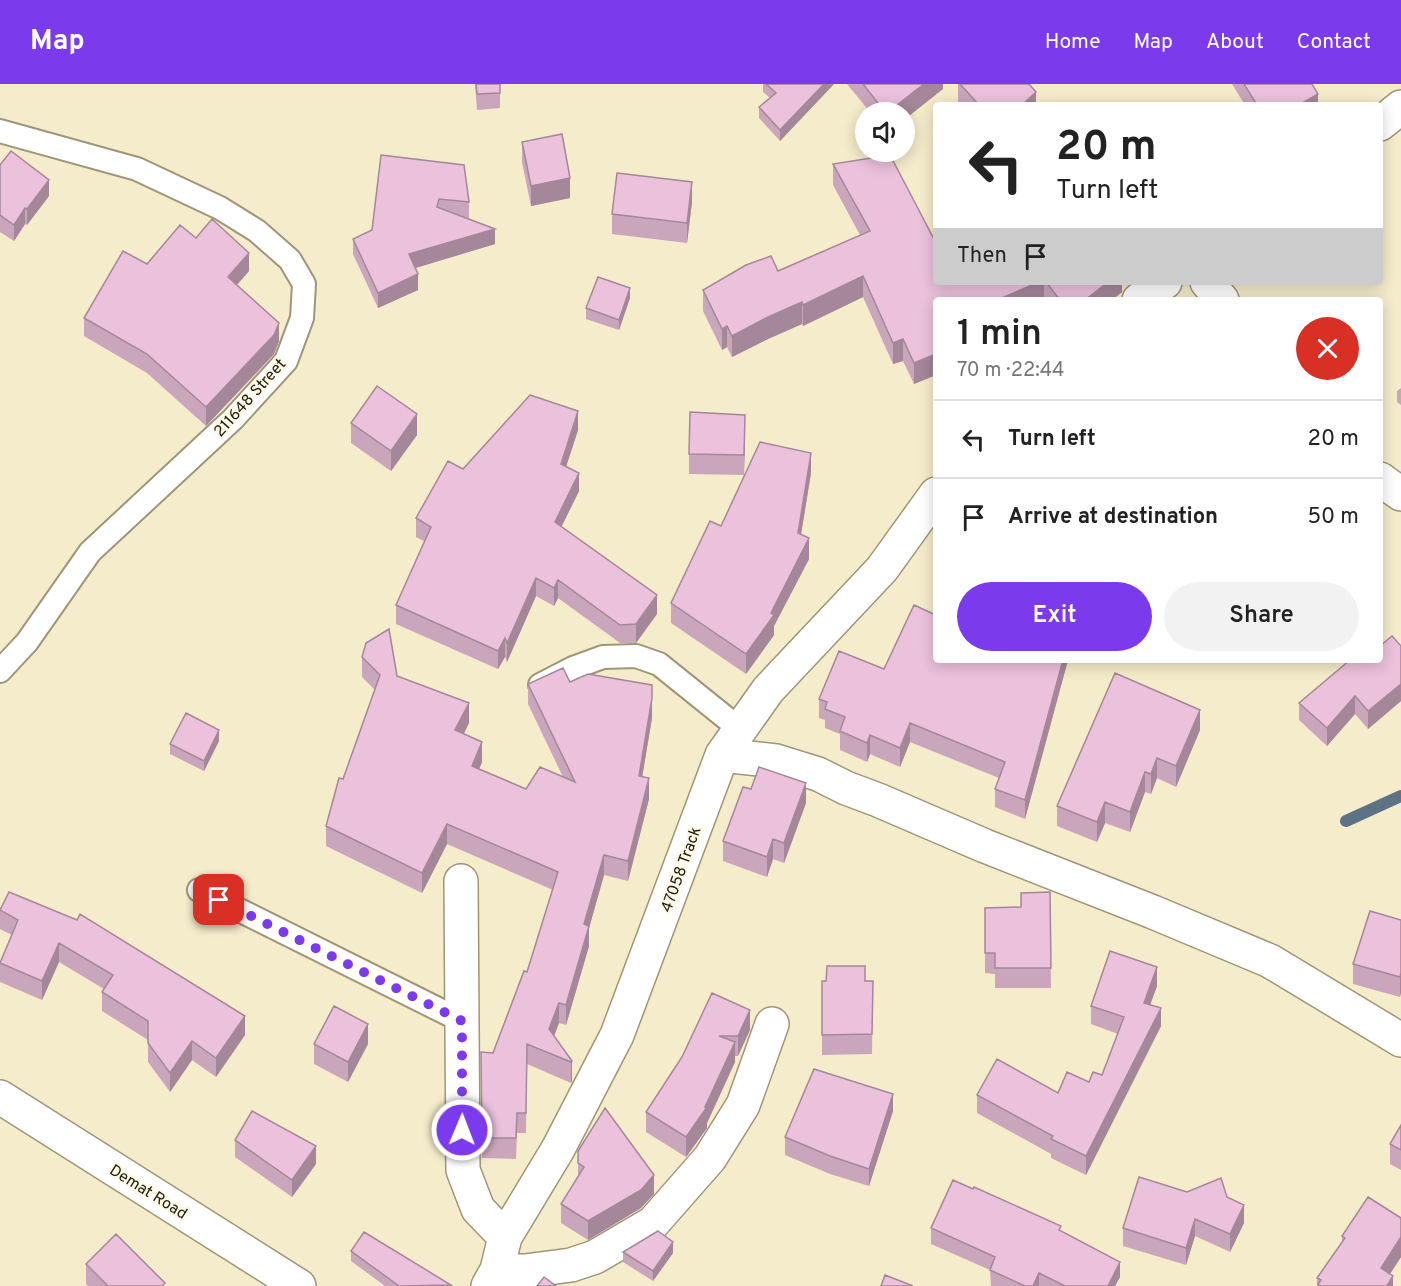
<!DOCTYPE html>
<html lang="en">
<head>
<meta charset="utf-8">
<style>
	body { margin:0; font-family:Overpass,sans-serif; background:#f2f2f2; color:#222; height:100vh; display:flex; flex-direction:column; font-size:22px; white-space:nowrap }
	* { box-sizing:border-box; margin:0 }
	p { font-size:20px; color:#767676 }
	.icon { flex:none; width:33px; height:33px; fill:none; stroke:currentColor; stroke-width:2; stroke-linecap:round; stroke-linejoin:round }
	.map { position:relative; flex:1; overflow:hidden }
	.sheet { position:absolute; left:933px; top:213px; width:450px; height:366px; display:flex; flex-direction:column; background:#fff; border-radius:6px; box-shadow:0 3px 15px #0003 }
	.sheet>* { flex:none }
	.top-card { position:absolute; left:933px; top:18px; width:450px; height:183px; border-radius:6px; box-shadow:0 3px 15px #0003; background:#fff; color:#222; overflow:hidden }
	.tools { position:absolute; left:855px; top:18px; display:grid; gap:12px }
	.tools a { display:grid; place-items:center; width:60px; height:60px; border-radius:50%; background:#fff; box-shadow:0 3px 15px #0003; font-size:30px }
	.pin { position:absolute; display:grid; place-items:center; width:51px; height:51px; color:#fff; margin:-26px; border-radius:12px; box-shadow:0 3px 9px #0006 }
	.me { position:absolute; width:66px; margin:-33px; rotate:1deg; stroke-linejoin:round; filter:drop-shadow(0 0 4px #0008) }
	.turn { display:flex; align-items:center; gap:21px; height:126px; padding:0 24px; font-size:27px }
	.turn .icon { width:78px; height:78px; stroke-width:2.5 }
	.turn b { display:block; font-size:42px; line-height:51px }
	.then { display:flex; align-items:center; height:57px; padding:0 24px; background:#0003; gap:12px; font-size:22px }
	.round { display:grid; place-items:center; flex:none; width:63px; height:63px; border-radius:32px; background:#f2f2f2 }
	.summary { display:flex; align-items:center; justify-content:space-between; height:102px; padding:0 24px }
	h1 { font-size:36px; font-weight:600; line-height:45px }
	.action { display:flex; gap:12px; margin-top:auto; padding:12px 24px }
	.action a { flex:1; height:69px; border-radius:36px; background:#7c3aed; color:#fff; font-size:24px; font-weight:600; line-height:69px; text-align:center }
	.action a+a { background:#f2f2f2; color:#222 }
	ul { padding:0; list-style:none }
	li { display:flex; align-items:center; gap:18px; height:78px; padding:0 24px; border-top:2px solid #e0e0e0 }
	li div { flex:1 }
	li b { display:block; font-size:22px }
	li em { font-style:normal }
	header { display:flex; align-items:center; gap:36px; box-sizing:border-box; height:84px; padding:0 30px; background:#7c3aed; color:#fff }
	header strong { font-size:28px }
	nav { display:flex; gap:33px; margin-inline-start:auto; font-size:21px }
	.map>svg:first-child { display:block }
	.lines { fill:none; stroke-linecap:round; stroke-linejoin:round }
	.stream { stroke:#5d7284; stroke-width:12 }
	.lane-casing { stroke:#9e9678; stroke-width:26 }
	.street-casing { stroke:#9e9678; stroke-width:36 }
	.secondary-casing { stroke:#9e9678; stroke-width:36 }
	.lane { stroke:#fff; stroke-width:22 }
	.street { stroke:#fff; stroke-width:33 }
	.secondary { stroke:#fff; stroke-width:33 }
	.wall { fill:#caa6bc }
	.shaded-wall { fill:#a48799 }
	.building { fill:#ebc1db; stroke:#a48799; stroke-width:1.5 }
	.route { stroke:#7c3aed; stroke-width:10; stroke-dasharray:0 18 }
	.labels { text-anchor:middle; stroke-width:4.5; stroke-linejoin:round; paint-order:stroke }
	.street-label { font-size:16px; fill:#211d11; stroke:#fef9e6 }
</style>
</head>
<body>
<header>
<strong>Map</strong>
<nav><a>Home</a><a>Map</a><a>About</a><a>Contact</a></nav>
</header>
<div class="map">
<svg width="1401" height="1202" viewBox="0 0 1401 1202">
	<rect width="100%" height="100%" fill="#f5eccb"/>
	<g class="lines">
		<path class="stream" d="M1346 737 1401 712"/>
		<defs>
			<path id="lane" d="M0 47 137 85 220 124 257 147 290 176 304 200 302 234 286 277 233 335 90 468 27 558 0 587
				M540 601 573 584 603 573 636 572 659 580 741 646
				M199 806 462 937"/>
			<path id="street" d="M1380 40 1401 23
				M1207 198 1222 216
				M1139 216 1165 198
				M1380 395 1401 410
				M722 671 776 677 818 690 846 704 878 716 985 762 1153 828 1270 877 1401 956
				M461 797 463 1086 478 1125 505 1153
				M497 1186 525 1187 571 1181 595 1173 653 1139 710 1074 743 1021 772 940
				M488 1202 497 1186 505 1153 558 1065 617 951 722 671 768 606 882 485 936 410"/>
			<path id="secondary" d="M0 1013 299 1202"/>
		</defs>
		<use href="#lane" class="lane-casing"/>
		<use href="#street" class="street-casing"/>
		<use href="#secondary" class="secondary-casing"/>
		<use href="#lane" class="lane"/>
		<use href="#street" class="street"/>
		<use href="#secondary" class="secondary"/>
	</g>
	<path class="wall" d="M475 0H500V24L477 26Z
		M763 0H834L780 57 759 34V23L770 14 763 8Z
		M847 0H943V5L904 28H870Z
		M958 0H1029L1036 21H960L958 18Z
		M1232 0H1312L1318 21H1245Z
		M522 58 570 114 531 122 522 78Z
		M381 71 469 118V134L465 133 495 160 415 184 418 206 378 224 353 170V155L372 146Z
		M833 80 936 198H1122V208L1112 216H936V291L914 300 903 277 893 280 863 213 803 242 802 240 768 255 732 273 727 263 722 266 703 227V206L778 187 860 151 833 101Z
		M0 81 49 112 27 141 25 140 14 157 0 148Z
		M692 118 687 159 612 150V130Z
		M196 154 249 187 237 201 279 257 274 270 206 342 147 289 84 252V234Z
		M630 214 619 246 586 235V224Z
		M1401 304V321L1397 318V307Z
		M351 339 417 351 391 387 351 359Z
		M578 346 566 383 579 407 561 443 657 530 636 559H620L558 514 554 522 536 512 507 578 505 573 498 585 396 540V521L424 457 416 453V434L463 385Z
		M745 351 744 391 689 390V370Z
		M811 389 801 450 809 475 774 542V551L746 590 671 539V519L721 442Z
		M1401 562V617L1368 645 1355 630 1327 662 1299 636V619Z
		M362 573 397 592 469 639 464 650 482 678 479 685 526 705 563 693 528 620V600L570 598 652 634 642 693 649 715 628 797 604 791 589 844V862L566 941 559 939 554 952 572 977V997L571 999 527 980 526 1049H517L516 1075 482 1074 481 968 493 969 527 888 553 806 447 760 422 809 326 762V742L375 606 362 593Z
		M936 576H1068L1025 735 995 723V705L999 694 910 658 900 683 870 670 867 678 840 666V650L825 644V636L819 634V615L884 585Z
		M1200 646 1176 703 1157 694 1151 710 1145 708 1130 748 1105 739 1097 758 1057 742V722Z
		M219 657 204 687 170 670V660Z
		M806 719 784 779 773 775 767 793 723 777V757Z
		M1050 808 1051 904H995V890L985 889V824L1021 823Z
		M0 826 245 951 216 993 192 976 170 1008 148 978V956L102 927V908L104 905 59 878 42 916 0 898V879L12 851 0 845Z
		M1401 836 1400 913 1353 900V880Z
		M822 897H873L872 970 822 971Z
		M1157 902 1150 921 1161 942 1086 1091 1051 1074V1070L977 1029V1011L1058 1009 1089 998 1102 991 1118 950 1091 940V922Z
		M712 909 750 946 738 972H735V978L707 1039V1044L686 1073 646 1048V1028L682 973Z
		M314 960H368L348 998 314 980Z
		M893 1027 869 1102 830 1090 785 1071V1053Z
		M1401 1041V1086L1390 1080V1060Z
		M235 1056 316 1080 292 1113 235 1073Z
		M578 1067 654 1110 641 1124 588 1156 561 1139V1120L578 1092Z
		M1187 1108 1227 1113 1244 1139 1230 1168 1195 1152 1186 1181 1123 1162V1144Z
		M931 1144 1061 1147 1120 1193 1115 1202H991L990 1186 931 1160Z
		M1342 1152 1401 1173 1390 1190 1393 1202H1317V1194L1342 1158Z
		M351 1167 451 1202H385L351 1177Z
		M623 1168 673 1169 653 1197 623 1178Z
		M86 1180 165 1202H88L86 1200Z"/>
	<path class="shaded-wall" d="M824 0H834L780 57V46Z
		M924 0H943V5L904 36V28H888Z
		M1036 8V21H1022Z
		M1318 10V21H1299Z
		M570 94V114L531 122V102Z
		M49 96V112L27 141V125Z
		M692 98V118L687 159V139Z
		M25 124V140L14 157V141Z
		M495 145V160L409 186V170Z
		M249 169V187L228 211V193Z
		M418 190V206L378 224V209Z
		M863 192V213L803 242V221Z
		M1039 198H1044V216H997Z
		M1108 198H1122V208L1112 216H1085Z
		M630 204V214L619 246V236Z
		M802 218V240L768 255 732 273V252L768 233Z
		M279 239V257L274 270 206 342V323Z
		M727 242V263L722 266V245Z
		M903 255V277L893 280V259Z
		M936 270V291L914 300V279Z
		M578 327V346L561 398V380Z
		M417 330V351L391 387V367Z
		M745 331V351L744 391V371Z
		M811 369V389L798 469V449Z
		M579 389V407L555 456V438Z
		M809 454V475L774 542V551L746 590V570L771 529Z
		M536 494V512L507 578V559Z
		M558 496V514L554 522V504Z
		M657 511V530L636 559V540Z
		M505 554V573L498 585V567Z
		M1063 576H1068L1025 735V716Z
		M1401 600V617L1368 645V627Z
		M1355 612V630L1327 662V644Z
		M652 614V634L639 712V692Z
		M469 619V639L455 666V646Z
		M1200 626V646L1176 703V682Z
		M910 639V658L900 683V664Z
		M219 646V657L204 687V677Z
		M870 651V670L867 678V659Z
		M482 658V678L472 702V682Z
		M1157 674V694L1151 710V690Z
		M1145 688V708L1130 748V728Z
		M649 694V715L628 797V777Z
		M806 699V719L784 779V759Z
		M1105 718V739L1097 758V738Z
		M447 740V760L422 809V789Z
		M773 755V775L767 793V773Z
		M604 771V791L589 844V862L566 941V921L584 840Z
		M59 859V878L42 916V897Z
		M1157 883V902L1144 938V919Z
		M1401 889V909L1400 913V893Z
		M559 919V939L549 965V945Z
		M1161 924V942L1086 1091V1072Z
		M750 926V946L738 972V952Z
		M245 932V951L216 993V974Z
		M368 940V960L348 998V978Z
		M192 957V976L170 1008V989Z
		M735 958V978L707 1039V1044L686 1073V1053L705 1023Z
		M572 977V997L571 999V978Z
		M893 1010V1027L869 1102V1085Z
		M316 1062V1080L292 1113V1096Z
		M654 1091V1110L641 1124 588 1156V1137Z
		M1244 1121V1139L1230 1168V1150Z
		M1195 1135V1152L1186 1181V1164Z
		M1401 1153V1173L1382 1202 1381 1184Z
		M673 1158V1169L653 1197V1187Z
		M1120 1178V1193L1115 1202H1108Z
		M1039 1189V1202H1033Z
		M1393 1192V1202H1387Z"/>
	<path class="building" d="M476 0H500V9L477 10Z
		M766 0H824L780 46 759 23 776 9Z
		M863 0H924L888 28H885Z
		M960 0H1029L1036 8 1022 21H979Z
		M1244 0H1312L1318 10 1299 21H1257Z
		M562 50 570 94 531 102 522 58Z
		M11 67 49 96 27 125 25 124 14 141 0 131V81Z
		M381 71 464 81 469 118 439 115 437 123 495 145 409 170 418 190 378 209 353 155 372 146Z
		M890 71 936 159V198H1039L997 216H936V270L914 279 903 255 893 259 863 192 803 221 802 218 768 233 732 252 727 242 722 245 703 206 746 181 771 172 778 187 870 147 833 80Z
		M617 89 692 98 687 139 612 130Z
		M212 135 249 169 228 193 279 239 274 251 206 323 147 270 84 234 123 167 147 180 180 141 196 154Z
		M598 193 630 204 619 236 586 224Z
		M1046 198H1108L1085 216H1060Z
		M377 302 417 330 391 367 351 339Z
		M530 311 578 327 561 380 579 389 555 438 657 511 636 540 620 541 558 496 554 504 536 494 507 559 505 554 498 567 396 521 431 443 416 434 448 377 463 385Z
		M690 328 745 331 744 371 689 370Z
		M760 358 811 369 798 449 809 454 771 529 774 531 746 570 671 519 710 437 721 442Z
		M914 521 936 531V576H1063L1025 716 995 705 1005 678 910 639 900 664 870 651 867 659 840 647 845 633 825 625 827 618 819 615 839 567 884 585Z
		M389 545 397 592 469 619 455 646 482 658 472 682 526 705 540 683 575 698 528 600 563 584 570 598 588 590 652 601V614L639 692 649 694 628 777 604 771 584 840 589 842 566 921 559 919 549 945 572 977 571 978 527 960 526 1029H517L516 1054H482L481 968 493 969 524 887 527 888 558 788 447 740 422 789 326 742 339 694 343 695 380 591 362 573 366 559Z
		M1392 552 1401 562V600L1368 627 1355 612 1327 644 1299 619 1350 576H1380V562Z
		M1115 589 1200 626 1176 682 1157 674 1151 690 1145 688 1130 728 1105 718 1097 738 1057 722Z
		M186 629 219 646 204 677 170 660Z
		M759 683 806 699 784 759 773 755 767 773 723 757 743 703 751 705Z
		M9 808 77 836 80 830 245 932 216 974 192 957 170 989 148 959V937L102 908 113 891 59 859 42 897 0 879 18 836 0 826Z
		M1050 808 1051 884H995V869H985V824L1021 823V809Z
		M1370 827 1401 836V889L1400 893 1353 880Z
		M1110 867 1157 883 1144 919 1161 924 1086 1072 1051 1055 1053 1052 977 1011 997 975 1058 1009 1067 988 1089 998 1093 988 1102 991 1124 933 1091 922Z
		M827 882H865V897H873L872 950 822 951V897H826Z
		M712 909 750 926 738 952H719L735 958 705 1023H707L686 1053 646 1028 682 973Z
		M334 922 368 940 348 978 314 960Z
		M814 985 893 1010 869 1085 830 1072 785 1053Z
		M605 1024 654 1091 641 1106 588 1137 561 1120 584 1083 578 1079V1067Z
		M252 1027 316 1062 292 1096 235 1056Z
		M1401 1041V1066L1390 1060Z
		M1139 1093 1187 1108 1221 1094 1227 1113 1244 1121 1230 1150 1195 1135 1186 1164 1123 1144Z
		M953 1096 973 1105 974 1103 1061 1142 1059 1146 1120 1178 1108 1202H1065L1039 1189 1033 1202H1025L990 1186 995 1173 931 1144Z
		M1368 1113 1401 1134V1153L1381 1184 1393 1192 1387 1202H1321L1318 1200 1321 1196 1317 1194 1345 1154 1342 1152Z
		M658 1147 673 1158 653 1187 623 1168Z
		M364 1148 451 1201 399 1202 351 1167Z
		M116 1150 165 1199 162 1202H108L86 1180Z
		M885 1191 913 1202H881Z
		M544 1193 556 1202H537Z"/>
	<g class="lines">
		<path class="route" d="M219 816 462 937V1046"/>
	</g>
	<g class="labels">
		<g class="street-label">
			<text transform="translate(249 313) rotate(-48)" y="6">211648 Street</text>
			<text transform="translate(680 785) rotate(-70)" y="6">47058 Track</text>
			<text transform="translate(149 1107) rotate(32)" y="6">Demat Road</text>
		</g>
	</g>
</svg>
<div class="tools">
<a><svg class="icon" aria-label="sound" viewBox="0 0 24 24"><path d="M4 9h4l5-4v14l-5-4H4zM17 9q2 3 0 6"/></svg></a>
</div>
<div class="pin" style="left:219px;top:816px;background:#d93025"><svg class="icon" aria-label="arrive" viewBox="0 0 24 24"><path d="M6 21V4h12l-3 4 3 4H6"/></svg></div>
<svg class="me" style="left:462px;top:1046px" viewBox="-20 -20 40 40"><circle r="17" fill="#7c3aed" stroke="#fff" stroke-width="3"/><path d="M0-11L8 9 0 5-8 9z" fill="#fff"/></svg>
<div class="top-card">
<div class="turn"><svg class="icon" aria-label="left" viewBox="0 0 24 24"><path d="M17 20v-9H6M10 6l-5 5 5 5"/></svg><div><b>20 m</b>Turn left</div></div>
<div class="then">Then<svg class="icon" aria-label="arrive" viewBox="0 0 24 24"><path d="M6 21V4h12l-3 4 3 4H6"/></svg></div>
</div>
<section class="sheet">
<div class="summary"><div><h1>1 min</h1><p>70 m · 22:44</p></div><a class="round" style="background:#d93025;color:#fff"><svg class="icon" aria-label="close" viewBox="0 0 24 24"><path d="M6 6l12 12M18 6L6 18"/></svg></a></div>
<ul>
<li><svg class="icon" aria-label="left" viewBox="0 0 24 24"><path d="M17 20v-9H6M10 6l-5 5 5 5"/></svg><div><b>Turn left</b></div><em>20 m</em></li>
<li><svg class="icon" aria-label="arrive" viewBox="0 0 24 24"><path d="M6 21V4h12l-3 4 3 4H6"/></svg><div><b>Arrive at destination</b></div><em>50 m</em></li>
</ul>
<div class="action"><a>Exit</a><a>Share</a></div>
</section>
</div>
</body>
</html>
